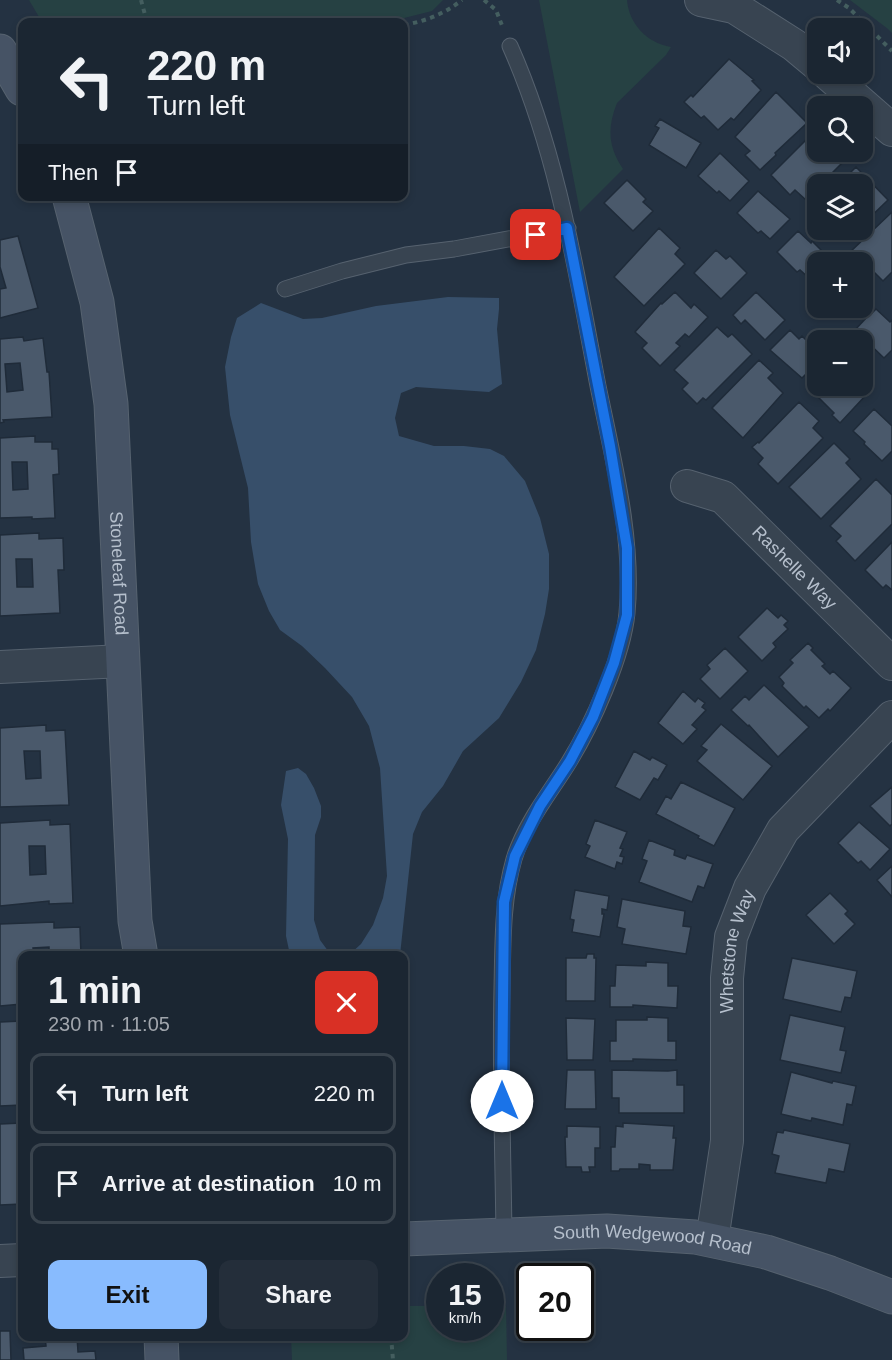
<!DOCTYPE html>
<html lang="en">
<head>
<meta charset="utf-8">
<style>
	body { margin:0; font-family:Arial,sans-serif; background:#242e3a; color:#f1f3f6; height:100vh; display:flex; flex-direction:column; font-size:22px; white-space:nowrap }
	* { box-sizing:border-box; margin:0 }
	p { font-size:20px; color:#a0a5ac }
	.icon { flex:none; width:33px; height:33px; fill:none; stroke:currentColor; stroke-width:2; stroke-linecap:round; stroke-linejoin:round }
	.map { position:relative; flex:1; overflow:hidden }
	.details { position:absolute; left:18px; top:951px; width:390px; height:390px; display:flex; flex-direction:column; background:#1b2632; border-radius:12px; box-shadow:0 3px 9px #0003,0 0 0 2px #39434d }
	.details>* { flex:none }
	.top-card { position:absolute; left:18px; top:18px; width:390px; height:183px; border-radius:12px; box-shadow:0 3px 9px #0003,0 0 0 2px #39434d; background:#1b2632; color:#f1f3f6; overflow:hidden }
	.controls { position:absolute; left:807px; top:18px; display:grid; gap:12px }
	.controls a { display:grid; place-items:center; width:66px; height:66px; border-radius:12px; background:#1b2632; box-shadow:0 3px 9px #0003,0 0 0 2px #39434d; font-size:30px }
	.speed { position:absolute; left:426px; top:1263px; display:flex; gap:12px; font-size:30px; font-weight:700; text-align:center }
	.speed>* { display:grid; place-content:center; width:78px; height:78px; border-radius:50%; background:#1b2632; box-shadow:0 3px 9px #0003,0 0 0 2px #39434d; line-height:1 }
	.speed small { font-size:15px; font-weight:400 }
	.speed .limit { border:3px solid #111; border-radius:9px; background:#fff; color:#111 }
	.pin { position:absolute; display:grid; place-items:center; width:51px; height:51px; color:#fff; margin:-26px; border-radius:12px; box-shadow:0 3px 9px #0006 }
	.me { position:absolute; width:66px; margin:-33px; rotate:0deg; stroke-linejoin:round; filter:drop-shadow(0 0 4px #0008) }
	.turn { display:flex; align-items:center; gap:21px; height:126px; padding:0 30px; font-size:27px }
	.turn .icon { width:78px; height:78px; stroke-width:2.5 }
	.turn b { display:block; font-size:42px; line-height:51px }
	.then { display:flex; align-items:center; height:57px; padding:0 30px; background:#0003; gap:12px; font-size:22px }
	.round { display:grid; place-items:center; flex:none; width:63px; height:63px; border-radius:12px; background:#242e3a }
	.head { display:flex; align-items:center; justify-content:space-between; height:102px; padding:0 30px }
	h1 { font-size:36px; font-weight:700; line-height:45px }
	.primary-button { display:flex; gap:12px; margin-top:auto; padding:12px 30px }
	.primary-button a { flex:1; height:69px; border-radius:12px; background:#88bbfe; color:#111; font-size:24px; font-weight:700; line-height:69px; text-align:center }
	.primary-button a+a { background:#242e3a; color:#f1f3f6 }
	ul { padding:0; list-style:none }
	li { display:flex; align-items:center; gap:18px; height:81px; margin:0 12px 9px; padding:0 18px; border:3px solid #39434d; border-radius:12px }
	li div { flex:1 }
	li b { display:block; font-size:22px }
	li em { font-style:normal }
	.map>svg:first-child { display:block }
	.green { fill:#264143 }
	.water { fill:#374f6a }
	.building { fill:#4a596b; stroke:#1f2b39; stroke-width:1.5; fill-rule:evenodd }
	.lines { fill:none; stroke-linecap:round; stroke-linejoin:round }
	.lane-casing { stroke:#56626f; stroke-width:17 }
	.street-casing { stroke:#56626f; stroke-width:34 }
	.secondary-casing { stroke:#56626f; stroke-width:35 }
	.path { stroke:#445e5f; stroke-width:4; stroke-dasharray:4.5 4.5; stroke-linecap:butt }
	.lane { stroke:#384451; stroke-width:15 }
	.street { stroke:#384451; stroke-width:32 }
	.secondary { stroke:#465365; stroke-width:33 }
	.route-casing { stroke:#114b97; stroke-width:15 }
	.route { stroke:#1a73e8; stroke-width:10 }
	.labels { text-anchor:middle; stroke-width:6; stroke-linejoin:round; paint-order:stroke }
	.street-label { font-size:18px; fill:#b5bfcc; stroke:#1d2937 }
</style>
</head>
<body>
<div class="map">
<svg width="892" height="1360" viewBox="0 0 892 1360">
	<rect width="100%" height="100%" fill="#243242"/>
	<path class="green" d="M29 0H443L432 11 388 22H42Z
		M539 0H627C629 24 647 43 671 47L666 55 617 103C607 128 608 147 623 169L580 212Z
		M850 0H892V33L888 29Z
		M404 1306H439L440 1328H490L491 1306H506L507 1360H292L291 1337 404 1336Z"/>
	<path class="water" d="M448 297 499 298V309L497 329 502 384 489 392 416 387 401 393 395 418 399 436 434 446H464L490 449 504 456 525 481 540 518 549 554V589L545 614 536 650 521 682 499 718 463 751 443 786 422 812 413 834 400 955H345L350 954 361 944 373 925 383 898 387 876 380 768 369 726 352 697 325 668 302 646 280 630 269 611 258 584 251 542 248 488 230 415 225 367 231 337 237 318 261 303 303 319 322 318 376 306Z
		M298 768 306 774 314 788 321 806V817L315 835 314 920 320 940 331 955H290L286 936 288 839 281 805 286 771Z"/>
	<path class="building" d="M729 59 754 80 752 81 761 90 734 120 731 118 718 130 704 116 701 118 684 102 691 95 693 97Z
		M776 92 807 123 775 153 776 155 760 170 745 155 750 151 735 137Z
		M660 119 701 143 686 168 649 145 659 128 655 126Z
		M816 130 818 152H848L851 154 821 184H818V188L806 200 795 190 790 195 771 175Z
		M720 153 749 181 730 201 719 191 717 193 698 176Z
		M856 167 888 200 862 225V184H839Z
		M627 180 646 199 643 202 653 211 633 231 604 203Z
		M758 191 790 219 770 239 761 231 758 233 737 213Z
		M892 212V272L883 281 872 270 867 275 862 270V262H855L847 255Z
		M659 228 680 248 675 254 685 264 644 306 614 277Z
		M837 230H858L847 240Z
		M798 231 811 243 812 241 829 258 824 262H818V270L809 278 800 270 797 272 777 252Z
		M18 236 38 308 0 318V289L6 288 0 267V240Z
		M716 250 726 259 730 256 747 273 721 299 694 273Z
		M675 292 691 308 694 304 708 317 689 337 685 334 676 343 680 346 660 366 642 348 647 343 635 332 661 303 662 304Z
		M756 292 785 320 765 340 745 320 741 324 733 315Z
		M835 308H858L846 319Z
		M868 309 872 313 876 309 890 322 892 320V350L884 358 855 330 866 318 862 315Z
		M717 327 728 337 732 334 752 354 706 400 703 398 697 404 682 389 688 383 674 370Z
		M790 330 799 339 802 336 818 352V362L802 378 770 350Z
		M23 337 24 341 43 338 47 372H49L52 417 3 420 4 422 0 423V339ZM20 363 23 390 7 392 5 364Z
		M759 360 773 373 768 378 783 393 743 438 712 408Z
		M819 386H856L866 395 840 423 832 415 834 413 813 392Z
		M799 402 819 421 813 428 823 438 778 484 758 464 763 458 752 447 758 442 759 443Z
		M874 409 892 426V451L882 461 864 444 865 442 853 431Z
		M35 436V442H52V449H58L59 474 53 475 55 518 32 519V517L0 518V438ZM12 462H27L28 489 13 490Z
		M834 443 850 459 846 463 861 479 821 519 789 487Z
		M876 479 892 495V524L855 561 836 541 841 536 830 526Z
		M39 533V539L63 538 64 570H58L60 613 0 616V535ZM16 559H32L33 587H17Z
		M892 542V590L886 585 883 588 865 570Z
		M767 608 778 618 781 615 788 621 784 625 788 629 773 643 776 647 762 661 738 637Z
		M808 643 813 648 811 650 825 664 822 666 830 674 833 671 851 688 830 711 828 709 819 718 806 706 804 708 782 686 784 683 779 677 793 663 790 660Z
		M725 648 748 671 720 699 700 679 710 669 707 665Z
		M764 685 809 727 778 757 749 725 748 726 731 710 745 696 749 700Z
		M683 691 695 702 698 698 705 703 702 707 706 710 692 725 697 729 683 744 658 723Z
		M721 724 772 766 743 800 697 761 707 750 701 746Z
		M46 725V731L65 730 69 805 0 807V728ZM24 751H40L41 778 26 779Z
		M634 751 650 760 652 757 667 765 658 780 654 778 640 800 615 787Z
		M681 782 735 808 714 846 698 838 699 836 656 814 666 796 671 799Z
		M892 787V824L890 826 870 806Z
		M50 820V825L70 824 73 903 49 904V901L0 906V823ZM29 846H45L46 874 30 875Z
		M595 820 627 832 620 848 623 849 620 856 624 857 622 864 617 862 615 869 585 857 590 846 586 844Z
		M859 822 890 849 870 870 861 861 858 863 838 843Z
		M649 840 675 850 674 855 685 859 687 855 713 864 704 888 698 886 692 902 639 882 647 861 642 859Z
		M892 866V897L877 880Z
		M575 890 609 896 607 910 602 909V914H604L600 937 572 932 574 920 570 919Z
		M830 893 848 911 845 914 855 924 834 944 806 915Z
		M622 899 685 911 683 926 691 927 686 954 622 944 625 929 617 927Z
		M54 922V928L80 927 81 956H49V947L33 948 34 956H22V1004L0 1006V924Z
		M587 954H594V958H596L595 1001H566V958H586Z
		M792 958 857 971 851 998 845 997 841 1012 783 999Z
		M646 962 668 963V986H678L677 1008 633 1005V1007H610V986H615L616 965 646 966Z
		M790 1015 845 1027 840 1050 846 1051 841 1073 780 1060Z
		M647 1017 668 1018V1041H676V1060L633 1059V1061H610V1041H616V1020H647Z
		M566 1018 595 1019 593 1060H567Z
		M22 1021V1105L0 1106V1022Z
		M567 1070H595L596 1109H565Z
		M612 1070 668 1071 677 1070V1085H684V1113H619V1098H612Z
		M791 1072 832 1083 833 1081 856 1086 852 1105 847 1104 843 1125 812 1118 811 1121 781 1114Z
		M22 1123V1204L0 1205V1124Z
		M623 1123 674 1126 673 1138H676L673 1170H650V1165L639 1164V1169H620L619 1171H611V1147H615L616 1126 623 1127Z
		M567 1126 600 1127V1148H595V1167H589L590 1172H582L581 1167H566L565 1137H567Z
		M784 1130 850 1144 844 1172 829 1169 826 1183 775 1173 779 1156 772 1154 777 1132 783 1133Z
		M0 1331H10L11 1360H0Z
		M45 1336H77L78 1352 95 1351 96 1360H24L23 1348 46 1346Z"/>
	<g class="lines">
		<defs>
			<path id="lane" d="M285 289 342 271 406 255 454 249 568 228
				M504 1235C503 1153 500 1070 502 988 503 944 502 901 514 859 525 823 550 793 569 762 592 725 623 656 627 613 634 539 613 459 598 386 576 271 558 154 510 46"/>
			<g id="street">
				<path d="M701 0 734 7 794 45 818 65"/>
				<path d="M828 74 892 130"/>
				<path id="s1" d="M687 486 723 497 892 664"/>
				<path d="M0 667 123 661"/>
				<path id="s2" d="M712 1240 727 1141V978L731 937 750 888 783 830 892 717"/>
				<path d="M0 1261 22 1260"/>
			</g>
			<g id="secondary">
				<path d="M0 51 22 89"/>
				<path id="s3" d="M69 196 97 302 111 404 135 921 141 956"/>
				<path id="s4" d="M404 1239 607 1231 695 1237 766 1252 830 1273 892 1297"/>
				<path d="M161 1336 162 1360"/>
			</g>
		</defs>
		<use href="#lane" class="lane-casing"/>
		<use href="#street" class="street-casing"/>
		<use href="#secondary" class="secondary-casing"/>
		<path class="path" d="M141 0 147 22
			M484 0 496 10 503 28
			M837 0 849 8 892 51
			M404 25C426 21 444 14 462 0
			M391 1336 393 1360"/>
		<use href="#lane" class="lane"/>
		<use href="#street" class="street"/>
		<use href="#secondary" class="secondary"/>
	</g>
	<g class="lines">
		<defs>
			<path id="route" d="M502 1101 504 902 515 856 540 806 570 761 593 717 614 663 627 615V548L610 446 567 228 536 235"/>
		</defs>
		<use href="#route" class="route-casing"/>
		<use href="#route" class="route"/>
	</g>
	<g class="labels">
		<g class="street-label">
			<text dy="6" stroke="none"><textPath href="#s1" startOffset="138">Rashelle Way</textPath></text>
			<text dy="6" stroke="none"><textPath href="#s3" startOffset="382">Stoneleaf Road</textPath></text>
			<text dy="6" stroke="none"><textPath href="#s2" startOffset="291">Whetstone Way</textPath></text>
			<text dy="6" stroke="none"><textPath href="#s4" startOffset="249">South Wedgewood Road</textPath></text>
		</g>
	</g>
</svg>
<div class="controls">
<a><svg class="icon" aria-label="sound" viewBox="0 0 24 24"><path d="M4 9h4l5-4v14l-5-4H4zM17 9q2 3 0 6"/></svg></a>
<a><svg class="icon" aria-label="search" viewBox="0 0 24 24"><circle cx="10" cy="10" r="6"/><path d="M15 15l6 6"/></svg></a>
<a><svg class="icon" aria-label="layers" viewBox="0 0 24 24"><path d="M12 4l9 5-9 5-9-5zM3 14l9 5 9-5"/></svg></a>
<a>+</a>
<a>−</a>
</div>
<div class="speed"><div>15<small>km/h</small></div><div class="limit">20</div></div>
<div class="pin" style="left:536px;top:235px;background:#d93025"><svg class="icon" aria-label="arrive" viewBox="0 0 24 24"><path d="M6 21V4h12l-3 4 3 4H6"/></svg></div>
<svg class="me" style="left:502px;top:1101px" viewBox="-20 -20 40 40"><circle r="19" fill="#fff"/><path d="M0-13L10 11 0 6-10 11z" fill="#1a73e8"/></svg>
<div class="top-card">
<div class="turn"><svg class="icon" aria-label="left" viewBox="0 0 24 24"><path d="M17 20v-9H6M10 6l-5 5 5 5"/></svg><div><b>220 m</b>Turn left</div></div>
<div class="then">Then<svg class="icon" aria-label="arrive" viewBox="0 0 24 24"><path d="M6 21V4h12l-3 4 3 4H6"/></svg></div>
</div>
<section class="details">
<div class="head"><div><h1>1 min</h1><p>230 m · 11:05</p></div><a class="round" style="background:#d93025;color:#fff"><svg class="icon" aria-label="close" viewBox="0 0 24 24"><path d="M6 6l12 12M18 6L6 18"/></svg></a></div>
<ul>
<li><svg class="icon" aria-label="left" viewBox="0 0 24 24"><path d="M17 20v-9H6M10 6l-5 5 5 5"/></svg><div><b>Turn left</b></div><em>220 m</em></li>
<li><svg class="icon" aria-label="arrive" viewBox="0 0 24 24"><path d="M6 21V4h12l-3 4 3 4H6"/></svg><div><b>Arrive at destination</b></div><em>10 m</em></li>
</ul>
<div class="primary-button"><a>Exit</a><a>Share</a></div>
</section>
</div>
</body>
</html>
